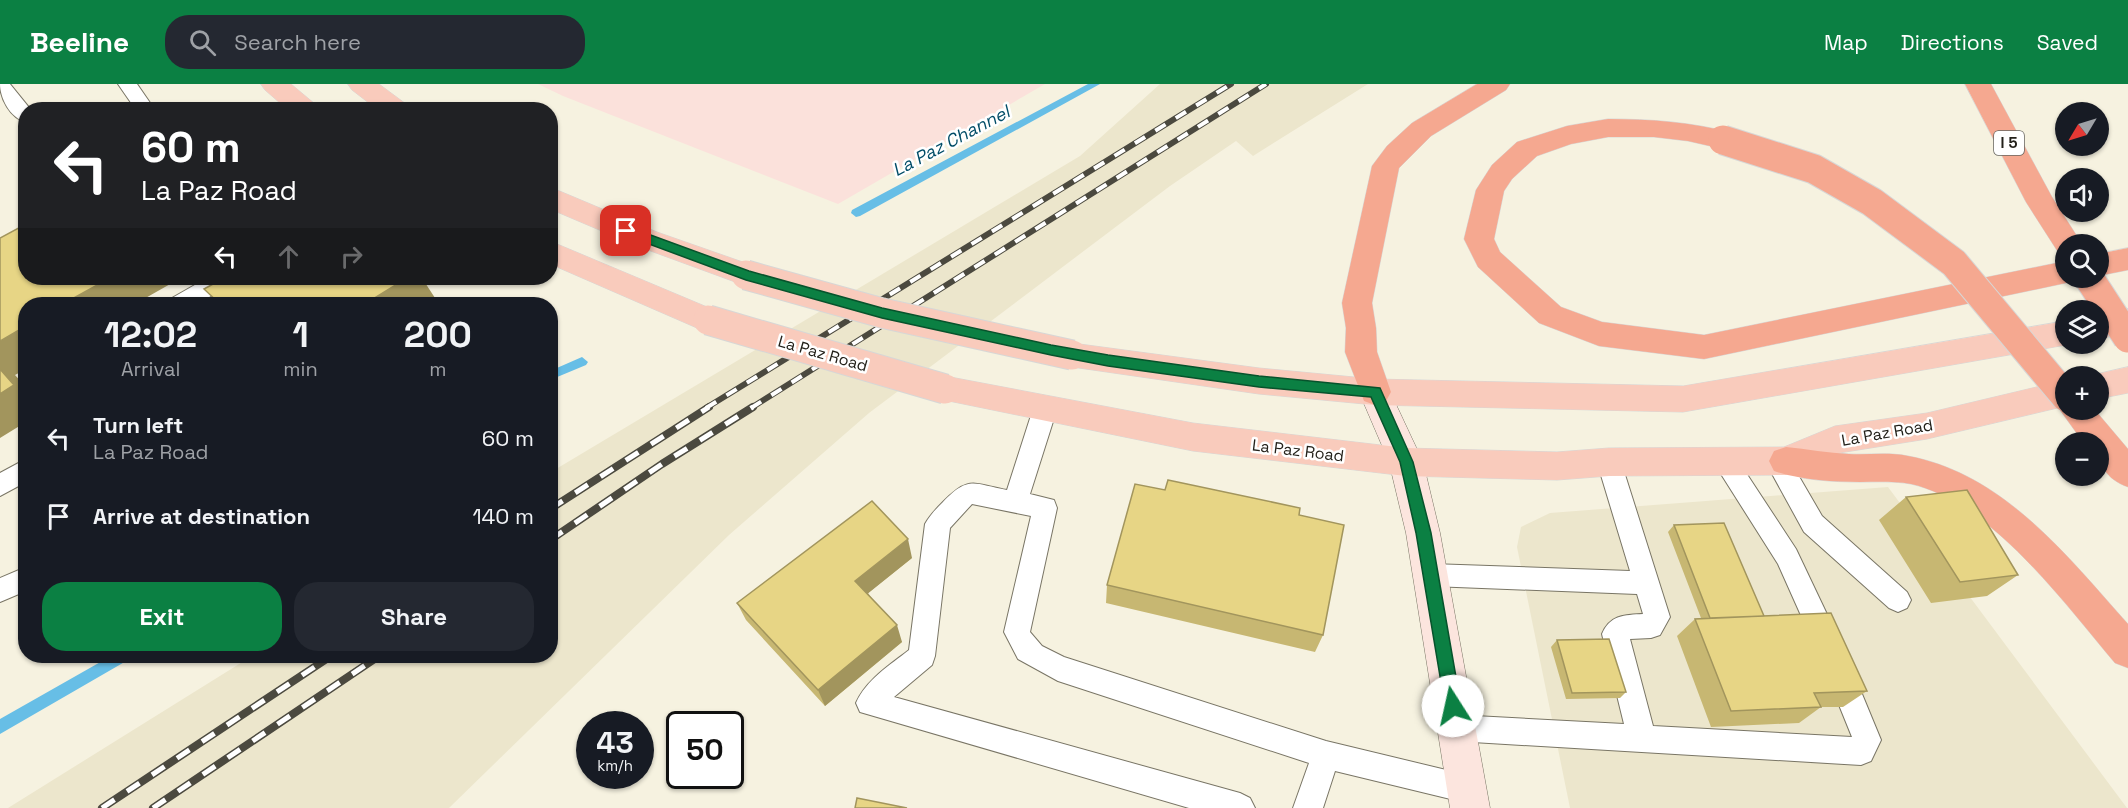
<!DOCTYPE html>
<html lang="en">
<head>
<meta charset="utf-8">
<style>
	body { margin:0; font-family:"Space Grotesk",sans-serif; background:#242831; color:#f1f3f6; height:100vh; display:flex; flex-direction:column; font-size:22px; white-space:nowrap }
	* { box-sizing:border-box; margin:0 }
	p { font-size:20px; color:#9ea1a6 }
	.icon { flex:none; width:33px; height:33px; fill:none; stroke:currentColor; stroke-width:2; stroke-linecap:round; stroke-linejoin:round }
	.map { position:relative; flex:1; overflow:hidden }
	.drawer { position:absolute; left:18px; top:213px; width:540px; height:366px; display:flex; flex-direction:column; background:#171b24; border-radius:24px; box-shadow:0 2px 4px #0004 }
	.drawer>* { flex:none }
	.hud { position:absolute; left:18px; top:18px; width:540px; height:183px; border-radius:24px; box-shadow:0 2px 4px #0004; background:#202124; color:#fff; overflow:hidden }
	.needle { width:39px; rotate:232deg }
	.fabs { position:absolute; left:2055px; top:18px; display:grid; gap:12px }
	.fabs a { display:grid; place-items:center; width:54px; height:54px; border-radius:50%; background:#171b24; box-shadow:0 2px 4px #0004; font-size:30px }
	.speed { position:absolute; left:576px; top:627px; display:flex; gap:12px; font-size:30px; font-weight:700; text-align:center }
	.speed>* { display:grid; place-content:center; width:78px; height:78px; border-radius:50%; background:#171b24; box-shadow:0 2px 4px #0004; line-height:1 }
	.speed small { font-size:15px; font-weight:400 }
	.speed .limit { border:3px solid #111; border-radius:9px; background:#fff; color:#111 }
	.pin { position:absolute; display:grid; place-items:center; width:51px; height:51px; color:#fff; margin:-26px; border-radius:12px; box-shadow:0 3px 9px #0006 }
	.me { position:absolute; width:66px; margin:-33px; rotate:350deg; stroke-linejoin:round; filter:drop-shadow(0 0 4px #0008) }
	.turn { display:flex; align-items:center; gap:21px; height:126px; padding:0 24px; font-size:27px }
	.turn .icon { width:78px; height:78px; stroke-width:2.5 }
	.turn b { display:block; font-size:42px; line-height:51px }
	.lanes { display:flex; align-items:center; height:57px; padding:0 24px; background:#0003; justify-content:center; gap:30px; direction:ltr }
	.lanes .off { opacity:.35 }
	.eta { display:flex; justify-content:space-evenly; align-items:center; height:102px; text-align:center }
	.eta b { font-size:36px; font-weight:600; line-height:42px }
	.cta { display:flex; gap:12px; margin-top:auto; padding:12px 24px }
	.cta a { flex:1; height:69px; border-radius:24px; background:#0b8043; color:#fff; font-size:24px; font-weight:600; line-height:69px; text-align:center }
	.cta a+a { background:#242831; color:#f1f3f6 }
	ul { padding:0; list-style:none }
	li { display:flex; align-items:center; gap:18px; height:78px; padding:0 24px }
	li div { flex:1 }
	li b { display:block; font-size:22px }
	li em { font-style:normal }
	header { display:flex; align-items:center; gap:36px; box-sizing:border-box; height:84px; padding:0 30px; background:#0b8043; color:#fff }
	header strong { font-size:28px }
	nav { display:flex; gap:33px; margin-inline-start:auto; font-size:21px }
	.search { width:420px; height:54px; background:#242831; display:flex; align-items:center; gap:15px; box-sizing:border-box; padding:0 21px; border-radius:24px; color:#9ea1a6; font-size:22px }
	.map>svg:first-child { display:block }
	.built { fill:#ece6cc }
	.education { fill:#fbe1db }
	.lines { fill:none; stroke-linecap:round; stroke-linejoin:round }
	.stream { fill:#67bee6; fill-rule:evenodd }
	.service-casing { stroke:#797565; stroke-width:2 }
	.secondary-casing { stroke:#797565; stroke-width:1 }
	.primary-casing { stroke:#d7d7d6; stroke-width:1 }
	.motorway-casing { stroke:#d7d7d6; stroke-width:1 }
	.service { fill:#fff; fill-rule:evenodd }
	.secondary { fill:#fce5de; fill-rule:evenodd }
	.primary { fill:#f9cbbc; fill-rule:evenodd }
	.motorway { fill:#f5a890; fill-rule:evenodd }
	.rail-far1-casing { stroke:#4b493f; stroke-width:6 }
	.rail-casing { stroke:#4b493f; stroke-width:8 }
	.rail-far1 { stroke:#fff; stroke-width:4; stroke-dasharray:12; stroke-linecap:butt }
	.rail { stroke:#fff; stroke-width:5; stroke-dasharray:15; stroke-linecap:butt }
	.primary-bridge-casing { stroke:#d7d7d6; stroke-width:31; stroke-linecap:butt }
	.motorway-bridge-casing { stroke:#d7d7d6; stroke-width:31; stroke-linecap:butt }
	.primary-bridge { stroke:#f9cbbc; stroke-width:29 }
	.motorway-bridge { stroke:#f5a890; stroke-width:29 }
	.wall { fill:#c7b772 }
	.shaded-wall { fill:#a2955d }
	.building { fill:#e7d585; stroke:#a2955d; stroke-width:1.5 }
	.route { fill:#0b8043; stroke:#07532c; stroke-width:1.5 }
	.labels { text-anchor:middle; stroke-width:5; stroke-linejoin:round; paint-order:stroke }
	.shield { fill:#fff; stroke:#65645f; stroke-width:1.5 }
	.shield-label { font-size:15px; font-weight:bold; fill:#23211a }
	.street-label { font-size:16px; fill:#23211a; stroke:#fff }
	.water-label { font-size:18px; font-style:italic; fill:#004c67; stroke:#fff }
</style>
</head>
<body>
<header>
<strong>Beeline</strong>
<div class="search"><svg class="icon" aria-label="search" viewBox="0 0 24 24"><circle cx="10" cy="10" r="6"/><path d="M15 15l6 6"/></svg>Search here</div>
<nav><a>Map</a><a>Directions</a><a>Saved</a></nav>
</header>
<div class="map">
<svg width="2128" height="724" viewBox="0 0 2128 724">
	<rect width="100%" height="100%" fill="#f6f2e0"/>
	<path class="built" d="M1160 0H1368L1253 72 1236 57 1170 102 869 329 729 451 449 724H8L252 572H550L551 388 1080 72Z
		M1888 403 2127 724H1570L1517 463 1521 443 1550 429Z"/>
	<path class="education" d="M538 0H1045L838 120 563 12Z"/>
	<g class="lines">
		<path class="stream" d="M1088 0H1100L860 132 856 133 851 129 852 126Z
			M582 273 588 278 586 281 550 296V287Z
			M111 572H130L128 576 0 650V635Z"/>
		<defs>
			<path id="service" d="M0 0H10L31 26H26V38C10 34 0 14 0 0Z
				M118 0H137L155 26H136Z
				M207 194H235L232 200 197 220H169L172 214Z
				M1045 315 1053 318 1057 325 1030 410 1054 416 1057 424 1030 548 1042 562 1064 573 1326 657 1467 691 1477 695 1481 705 1477 715 1467 719 1335 687 1323 724H1293L1309 679 1058 597 1018 575 1004 548 1031 432 972 420 950 444 935 572 932 581 894 613 1240 709 1250 714 1255 724H1189L860 628 856 619C866 596 890 581 909 566L925 440C930 431 936 425 943 418 969 391 973 400 1007 406L1033 325 1037 318Z
				M1777 367 1786 370 1822 432 1907 508 1911 516 1907 524 1898 528 1889 524 1804 448 1765 377 1768 370Z
				M1609 368 1618 371 1621 378 1670 533 1660 551 1651 554 1630 555 1653 642 1852 653 1820 574 1778 480 1714 379 1717 372 1726 369 1735 372 1796 465 1843 564 1881 656 1871 677 1861 681 1456 657 1446 654 1442 644 1446 634 1456 631 1624 640 1602 550C1610 531 1624 531 1643 530L1637 510 1431 502 1422 499 1418 491 1422 483 1431 480 1630 487 1597 378 1600 371Z
				M26 375V398L0 412V389Z
				M26 483V507L0 518V494Z"/>
			<path id="secondary" d="M1375 295 1386 299 1423 378 1440 449 1490 724H1450L1406 449 1389 378 1359 308 1364 299Z"/>
			<path id="primary" d="M261 0H291L315 20 319 26H288L265 6Z
				M348 0H379L406 20 410 26H378L352 6Z
				M550 103 657 148 757 183 761 191 757 199 746 202 637 162 550 125Z
				M550 157 719 228 723 236 719 244 708 248 697 244 550 180Z
				M2128 225V249L2098 255V231Z
				M2066 237V260H2070L2066 261 1683 328 1375 321 1259 310 1072 283 1061 280 1056 271 1061 262 1072 259 1259 284 1375 295 1683 302Z
				M2128 283V309L2098 315V292H2088Z
				M945 292 1193 339 1406 364 1557 368 1609 364 1784 363 1835 342 1927 329 2066 296V322L1927 355 1839 369 1786 391 1609 392 1557 396 1406 392 1193 367 934 314 929 305 934 296Z"/>
			<path id="motorway" d="M1477 0H1510L1506 6 1431 52 1399 84 1372 219 1376 244 1377 268 1391 308 1386 317 1375 321 1364 317 1345 268 1346 244 1342 219 1372 82 1387 62 1412 39Z
				M1965 0H1991L2052 113 2082 160H2066V170L2058 168 2026 118Z
				M1608 35C1651 35 1691 38 1733 49L1737 56 1733 63 1723 65 1688 57 1654 53H1608L1571 60 1537 72 1512 95 1504 107 1494 155 1500 168 1561 223 1602 238 1704 251 2066 177V194H2078L2066 199 1704 275 1599 262 1539 239 1478 183 1464 155 1476 106 1492 81 1517 58 1567 42Z
				M2128 164V186L2098 192V170Z
				M2066 316V326H2095L2128 365V403C2106 395 2098 381 2098 358H2083L2060 326Z
				M1786 363C1807 365 1828 369 1849 370 1869 371 1889 368 1908 372 2004 390 2067 472 2128 540V584L2115 579C2064 519 1991 418 1911 400 1894 397 1877 398 1860 398 1833 398 1800 396 1774 387L1769 377 1774 367Z"/>
		</defs>
		<use href="#service" class="service-casing"/>
		<use href="#secondary" class="secondary-casing"/>
		<use href="#primary" class="primary-casing"/>
		<use href="#motorway" class="motorway-casing"/>
		<use href="#service" class="service"/>
		<use href="#secondary" class="secondary"/>
		<use href="#primary" class="primary"/>
		<use href="#motorway" class="motorway"/>
		<defs>
			<path id="rail-far1" d="M706 324 1231 0
				M751 324 1266 0"/>
			<path id="rail" d="M550 425 709 323
				M550 456 662 380 753 323
				M102 724 331 572
				M153 724 379 572"/>
		</defs>
		<use href="#rail-far1" class="rail-far1-casing"/>
		<use href="#rail" class="rail-casing"/>
		<use href="#rail-far1" class="rail-far1"/>
		<use href="#rail" class="rail"/>
		<defs>
			<path id="primary-bridge" d="M746 191 882 229 1072 271
				M708 236 945 305"/>
			<path id="motorway-bridge" d="M1723 56 1814 85 1872 118 1954 179 2066 313
				M2089 194 2128 254"/>
		</defs>
		<use href="#primary-bridge" class="primary-bridge-casing"/>
		<use href="#motorway-bridge" class="motorway-bridge-casing"/>
		<use href="#primary-bridge" class="primary-bridge"/>
		<use href="#motorway-bridge" class="motorway-bridge"/>
	</g>
	<path class="wall" d="M1165 406 1299 431 1323 551 1315 568 1106 519 1107 501Z
		M1906 413 2018 491 1987 512 1931 519 1879 436Z
		M1674 441 1764 532 1867 607 1843 623H1821L1799 639 1711 643 1677 552 1695 535 1701 534 1668 448Z
		M912 474 868 509 902 558 825 622 746 536 737 519Z
		M1557 556 1626 608 1620 614 1566 615 1551 563Z"/>
	<path class="shaded-wall" d="M110 194H166L172 199 135 220H63Z
		M407 194H422L435 214 425 220H365Z
		M26 242V285L15 291 26 303V338L0 354V257Z
		M908 455 912 474 861 515 855 497Z
		M897 541 902 558 825 622 818 606Z"/>
	<path class="building" d="M26 140V194H110L63 220H26V242L0 257V154Z
		M224 194H407L365 220H220L204 205Z
		M0 285 14 301 0 310Z
		M1168 396 1300 424 1299 431 1344 441 1323 551 1107 501 1135 400 1165 406Z
		M1967 406 2018 491 1960 498 1906 413Z
		M872 417 908 455 855 497 897 541 818 606 737 519Z
		M1724 439 1764 532 1710 534 1674 441Z
		M1831 529 1867 607 1814 609 1821 623 1731 627 1695 535Z
		M1609 555 1626 608 1572 609 1557 556Z
		M857 714 907 724H855Z"/>
	<path class="route" d="M626 142 749 187 882 224 1051 261 1108 271 1259 292 1380 304 1413 378 1431 449 1461 622 1458 628 1453 630 1447 628 1445 622 1416 449 1400 378 1371 313 1259 303 1108 282 1051 271 882 234 746 196 622 150V143Z"/>
	<g class="labels">
		<rect class="shield" x="1994" y="47" width="30" height="24" rx="4.5"/>
		<g class="shield-label">
			<text x="2009" y="64">I 5</text>
		</g>
		<g class="street-label">
			<text transform="translate(823 269) rotate(16)" y="6">La Paz Road</text>
			<text transform="translate(1887 348) rotate(-10)" y="6">La Paz Road</text>
			<text transform="translate(1298 366) rotate(7)" y="6">La Paz Road</text>
		</g>
		<g class="water-label">
			<text transform="translate(951 57) rotate(-28)" y="6">La Paz Channel</text>
		</g>
	</g>
</svg>
<div class="fabs">
<a><svg class="needle" viewBox="-14 -14 28 28"><path d="M0-13l5 13h-10z" fill="#e53935"/><path d="M0 13l5-13h-10z" fill="#9ea1a6"/></svg></a>
<a><svg class="icon" aria-label="sound" viewBox="0 0 24 24"><path d="M4 9h4l5-4v14l-5-4H4zM17 9q2 3 0 6"/></svg></a>
<a><svg class="icon" aria-label="search" viewBox="0 0 24 24"><circle cx="10" cy="10" r="6"/><path d="M15 15l6 6"/></svg></a>
<a><svg class="icon" aria-label="layers" viewBox="0 0 24 24"><path d="M12 4l9 5-9 5-9-5zM3 14l9 5 9-5"/></svg></a>
<a>+</a>
<a>−</a>
</div>
<div class="speed"><div>43<small>km/h</small></div><div class="limit">50</div></div>
<div class="pin" style="left:626px;top:147px;background:#d93025"><svg class="icon" aria-label="arrive" viewBox="0 0 24 24"><path d="M6 21V4h12l-3 4 3 4H6"/></svg></div>
<svg class="me" style="left:1453px;top:622px" viewBox="-20 -20 40 40"><circle r="19" fill="#fff"/><path d="M0-13L10 11 0 6-10 11z" fill="#0b8043"/></svg>
<div class="hud">
<div class="turn"><svg class="icon" aria-label="left" viewBox="0 0 24 24"><path d="M17 20v-9H6M10 6l-5 5 5 5"/></svg><div><b>60 m</b>La Paz Road</div></div>
<div class="lanes"><svg class="icon" aria-label="left" viewBox="0 0 24 24"><path d="M17 20v-9H6M10 6l-5 5 5 5"/></svg><svg class="icon off" aria-label="ahead" viewBox="0 0 24 24"><path d="M12 20V5M6 11l6-6 6 6"/></svg><svg class="icon off" aria-label="right" viewBox="0 0 24 24"><path d="M7 20v-9h11M14 6l5 5-5 5"/></svg></div>
</div>
<section class="drawer">
<div class="eta">
<div><b>12:02</b><p>Arrival</p></div>
<div><b>1</b><p>min</p></div>
<div><b>200</b><p>m</p></div>
</div>
<ul>
<li><svg class="icon" aria-label="left" viewBox="0 0 24 24"><path d="M17 20v-9H6M10 6l-5 5 5 5"/></svg><div><b>Turn left</b><p>La Paz Road</p></div><em>60 m</em></li>
<li><svg class="icon" aria-label="arrive" viewBox="0 0 24 24"><path d="M6 21V4h12l-3 4 3 4H6"/></svg><div><b>Arrive at destination</b></div><em>140 m</em></li>
</ul>
<div class="cta"><a>Exit</a><a>Share</a></div>
</section>
</div>
</body>
</html>
